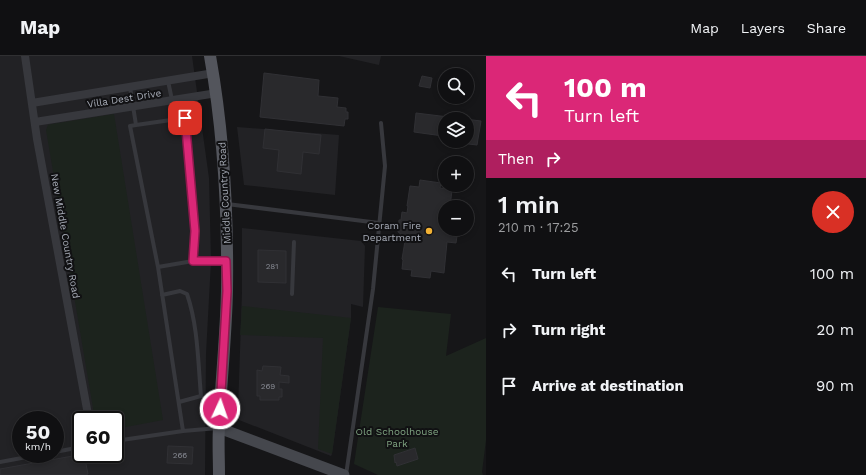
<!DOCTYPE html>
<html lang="en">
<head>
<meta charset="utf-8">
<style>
	body { margin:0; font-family:"Work Sans",sans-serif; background:#19191b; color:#f1f3f6; height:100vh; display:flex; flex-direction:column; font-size:15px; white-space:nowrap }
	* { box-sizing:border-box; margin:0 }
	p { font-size:13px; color:#9c9d9f }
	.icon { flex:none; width:22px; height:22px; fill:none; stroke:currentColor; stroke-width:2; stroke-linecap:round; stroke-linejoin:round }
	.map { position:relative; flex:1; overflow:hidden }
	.drawer { display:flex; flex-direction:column; background:#101012; width:380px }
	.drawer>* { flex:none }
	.top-card { background:#db2777; color:#fff; overflow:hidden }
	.buttons { position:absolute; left:438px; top:12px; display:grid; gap:8px }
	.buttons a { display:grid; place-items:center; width:36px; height:36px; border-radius:50%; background:#101012; box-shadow:0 2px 6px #0003,0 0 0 1px #303032; font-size:20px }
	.speed { position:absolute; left:12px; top:355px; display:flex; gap:8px; font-size:20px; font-weight:700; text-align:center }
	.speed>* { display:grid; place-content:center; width:52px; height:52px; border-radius:50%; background:#101012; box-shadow:0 2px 6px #0003,0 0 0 1px #303032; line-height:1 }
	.speed small { font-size:10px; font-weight:400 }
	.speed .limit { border:2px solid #111; border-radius:6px; background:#fff; color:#111 }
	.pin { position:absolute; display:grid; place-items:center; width:34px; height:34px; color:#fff; margin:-17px; border-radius:8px; box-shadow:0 2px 6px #0006 }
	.me { position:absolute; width:44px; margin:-22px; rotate:3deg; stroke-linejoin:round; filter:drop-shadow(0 0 3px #0008) }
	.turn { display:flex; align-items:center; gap:14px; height:84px; padding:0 12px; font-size:18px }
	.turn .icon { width:52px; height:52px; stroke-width:2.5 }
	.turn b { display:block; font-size:28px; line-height:34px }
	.then { display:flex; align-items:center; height:38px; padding:0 12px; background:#0003; gap:8px; font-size:15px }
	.round { display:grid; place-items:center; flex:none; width:42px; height:42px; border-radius:21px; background:#19191b }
	.overview { display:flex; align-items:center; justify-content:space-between; height:68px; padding:0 12px }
	h1 { font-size:24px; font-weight:600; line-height:30px }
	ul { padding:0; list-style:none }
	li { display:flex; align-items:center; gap:12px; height:56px; padding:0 12px }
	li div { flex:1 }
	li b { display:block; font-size:15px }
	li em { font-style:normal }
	header { display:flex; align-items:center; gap:24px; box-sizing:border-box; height:56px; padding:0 20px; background:#101012; border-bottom:1px solid #303032 }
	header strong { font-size:19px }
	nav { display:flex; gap:22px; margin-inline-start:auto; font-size:14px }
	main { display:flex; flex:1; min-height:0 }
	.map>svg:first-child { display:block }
	.built { fill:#222225; fill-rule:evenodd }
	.green { fill:#1c231d }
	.building { fill:#29292c; stroke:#303034; fill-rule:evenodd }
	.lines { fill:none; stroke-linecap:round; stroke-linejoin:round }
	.service { stroke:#37383d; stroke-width:4 }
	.minor { stroke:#37383d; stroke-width:8 }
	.secondary { stroke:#45474d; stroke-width:11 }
	.primary { stroke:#53555c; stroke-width:12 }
	.route-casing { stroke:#8e194d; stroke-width:10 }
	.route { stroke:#db2777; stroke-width:7 }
	.poi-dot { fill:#f2b134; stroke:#111113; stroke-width:1.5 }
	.labels { text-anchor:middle; stroke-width:4; stroke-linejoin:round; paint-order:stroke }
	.number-label { font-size:8px; fill:#888b94 }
	.street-label { font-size:10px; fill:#a8adb8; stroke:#111113 }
	.poi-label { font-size:10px; fill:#a8adb8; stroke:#111113; text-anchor:end }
	.park-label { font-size:10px; fill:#7fa381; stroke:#111113 }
</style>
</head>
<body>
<header>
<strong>Map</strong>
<nav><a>Map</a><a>Layers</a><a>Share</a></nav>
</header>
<main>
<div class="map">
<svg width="486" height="419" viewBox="0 0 486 419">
	<rect width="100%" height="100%" fill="#161618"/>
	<path class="built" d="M0 0H192L209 122 211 205 206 298 205 419H0ZM21 364H55V398H21ZM81 364H115V398H81Z
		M339 0H381L379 9Z
		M237 71 339 79 335 139 244 129Z
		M242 172 361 185 365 190 363 251 351 248V262L332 398 331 400 239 364 238 354 242 236Z"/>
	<path class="green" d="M114 58 163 364 115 373V364H95L46 74 48 69 52 68Z
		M242 250 351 262 332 398 318 393 323 282 240 279Z
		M378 251 451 258 446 300 486 282V384L482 416 483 419H378L354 408Z"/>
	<path class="building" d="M264 17 319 24 318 40 338 42 337 51 346 52V56H348V63H345L344 70 260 61Z
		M422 20 432 22 430 32 419 30Z
		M416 57 481 65 477 89 442 85 443 80 414 76ZM445 63H467V85H445Z
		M265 73 321 79 319 98 303 96 301 118 277 115 279 94 263 92Z
		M420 124 441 127 440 132 452 134 450 151H445V173H460V180H457L456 187 447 186 444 217 431 215 430 222 411 220 412 214 402 213 403 204 402 203 405 185 400 184V177L398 176 399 164H401L402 156 407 157 408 150H407L410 130 419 131Z
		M258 194 286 195V227L258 226Z
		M263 310 281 311 280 319 289 320V327L279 326V333H282V341H279V344H260V340H257V314L262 315Z
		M168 390 193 391 192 408 167 407Z
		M415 392 418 403 397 410 396 406 395 407 394 399Z
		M84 398 88 418 86 419H0V413Z"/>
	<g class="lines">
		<path class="service" d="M168 25 172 44
			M130 31 136 69 185 62 195 175 193 205
			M136 69 130 70 158 211 193 205H225
			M227 148 379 167
			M158 211 183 375
			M292 238 294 186
			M162 239 180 235 187 238C198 270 198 306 201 340L179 346
			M115 385 183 375 218 372
			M55 396 81 391
			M0 406 43 398
			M346 419 373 233 385 110 381 67"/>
		<path class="minor" d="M25 0 37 83 89 364
			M32 47 214 17
			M35 66 217 37"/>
		<path class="secondary" d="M219 372 344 419"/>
		<path class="primary" d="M210 0C224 78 228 156 227 235 226 280 221 325 219 371 218 387 219 403 219 419"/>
	</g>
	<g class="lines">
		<defs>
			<path id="route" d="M185 62 195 175 193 205H226L227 235 220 353"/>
		</defs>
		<use href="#route" class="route-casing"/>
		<use href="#route" class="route"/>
	</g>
	<circle class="poi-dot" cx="429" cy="175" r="4"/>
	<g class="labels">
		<g class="number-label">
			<text x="272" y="213">281</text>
			<text x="268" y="333">269</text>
			<text x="180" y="402">266</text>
		</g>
		<g class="street-label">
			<text transform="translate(124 42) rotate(-9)" y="4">Villa Dest Drive</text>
			<text transform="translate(224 137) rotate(-93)" y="4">Middle Country Road</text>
			<text transform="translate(66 180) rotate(80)" y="4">New Middle Country Road</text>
		</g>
		<g class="poi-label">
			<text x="421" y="173">Coram Fire<tspan x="421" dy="12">Department</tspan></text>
		</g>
		<g class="park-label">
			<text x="397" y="379">Old Schoolhouse<tspan x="397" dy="12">Park</tspan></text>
		</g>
	</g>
</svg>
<div class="buttons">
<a><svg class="icon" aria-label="search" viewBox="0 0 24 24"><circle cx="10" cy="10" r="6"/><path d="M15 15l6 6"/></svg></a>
<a><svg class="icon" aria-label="layers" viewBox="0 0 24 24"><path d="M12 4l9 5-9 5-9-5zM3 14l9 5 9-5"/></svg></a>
<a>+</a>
<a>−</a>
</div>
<div class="speed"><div>50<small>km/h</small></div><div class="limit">60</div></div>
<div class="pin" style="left:185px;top:62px;background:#d93025"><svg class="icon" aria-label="arrive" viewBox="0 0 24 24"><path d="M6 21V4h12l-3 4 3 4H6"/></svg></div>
<svg class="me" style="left:220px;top:353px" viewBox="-20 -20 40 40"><circle r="17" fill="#db2777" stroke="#fff" stroke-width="3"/><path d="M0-11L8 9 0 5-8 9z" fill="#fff"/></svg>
</div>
<section class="drawer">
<div class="top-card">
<div class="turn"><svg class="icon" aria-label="left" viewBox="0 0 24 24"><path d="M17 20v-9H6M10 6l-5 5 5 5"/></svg><div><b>100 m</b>Turn left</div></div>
<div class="then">Then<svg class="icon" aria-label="right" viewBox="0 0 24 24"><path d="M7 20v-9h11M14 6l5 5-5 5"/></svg></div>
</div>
<div class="overview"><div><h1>1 min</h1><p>210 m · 17:25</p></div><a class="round" style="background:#d93025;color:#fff"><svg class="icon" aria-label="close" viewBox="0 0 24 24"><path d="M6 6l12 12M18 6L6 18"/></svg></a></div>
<ul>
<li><svg class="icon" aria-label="left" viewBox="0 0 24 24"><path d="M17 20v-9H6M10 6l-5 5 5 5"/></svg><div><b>Turn left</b></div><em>100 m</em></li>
<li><svg class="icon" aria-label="right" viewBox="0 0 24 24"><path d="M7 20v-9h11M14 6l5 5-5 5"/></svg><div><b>Turn right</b></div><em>20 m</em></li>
<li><svg class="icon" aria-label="arrive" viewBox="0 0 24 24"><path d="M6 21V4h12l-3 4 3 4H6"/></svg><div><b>Arrive at destination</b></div><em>90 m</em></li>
</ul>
</section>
</main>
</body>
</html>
